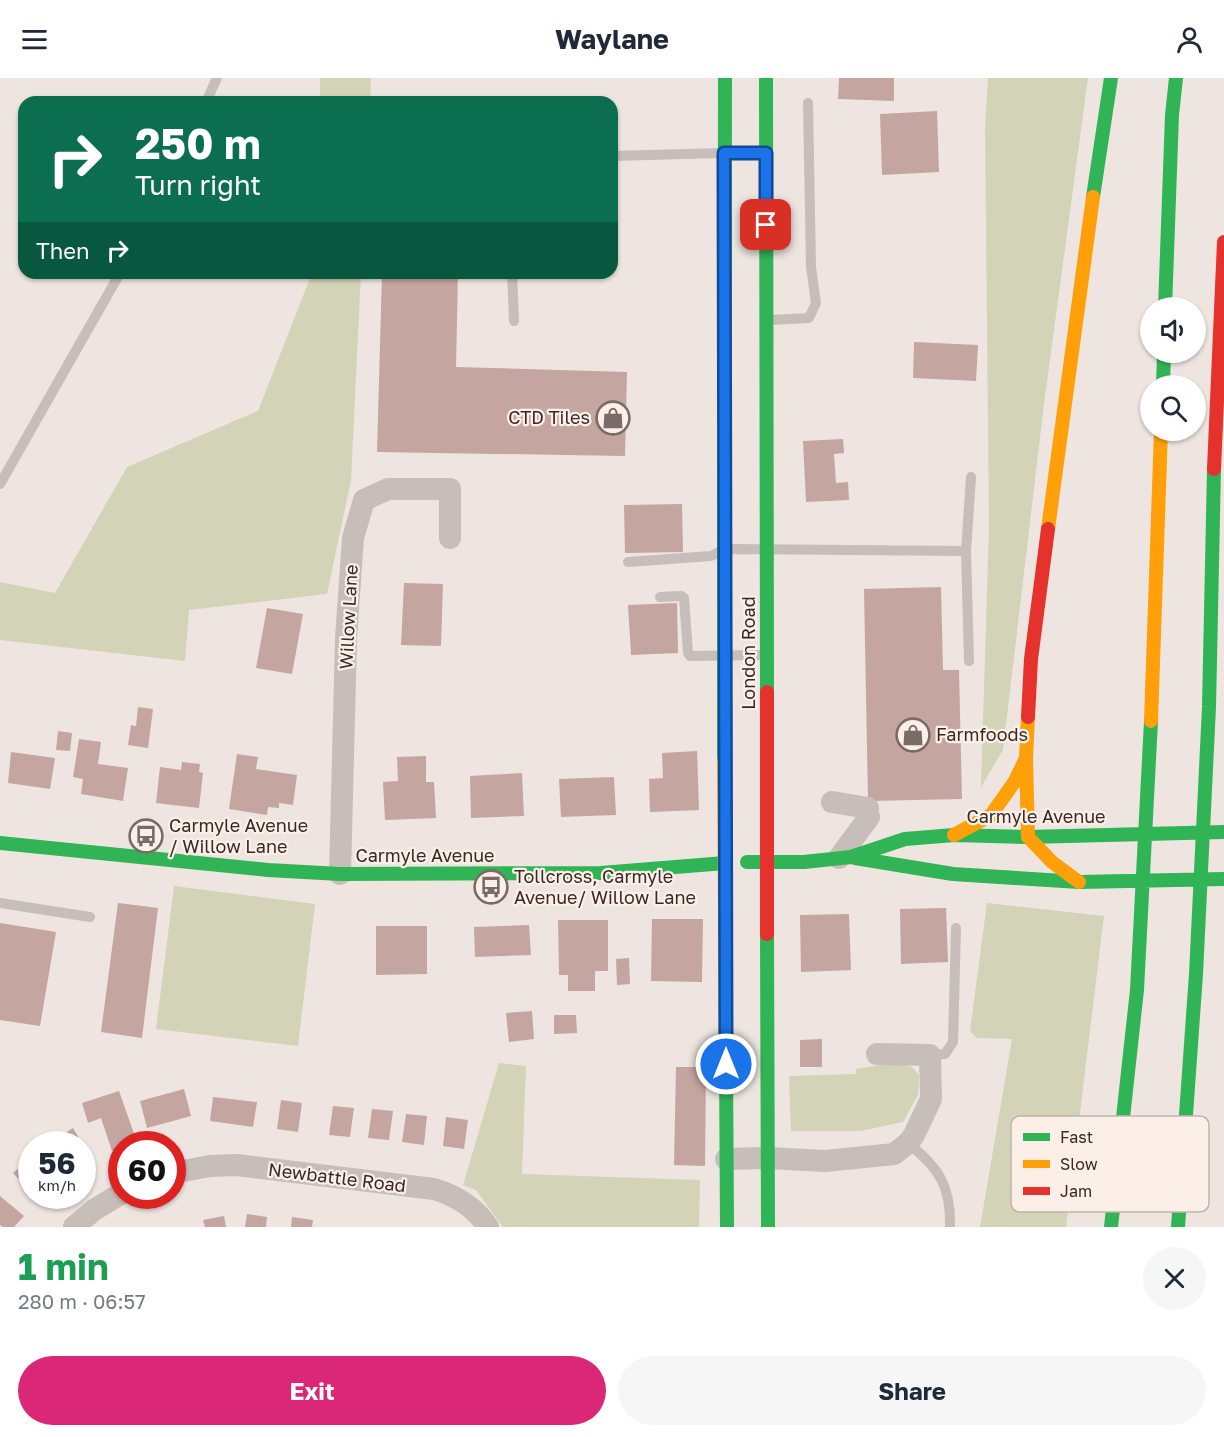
<!DOCTYPE html>
<html lang="en">
<head>
<meta charset="utf-8">
<style>
	body { margin:0; font-family:"Golos Text",sans-serif; background:#f6f6f7; color:#1f2937; height:100vh; display:flex; flex-direction:column; font-size:22px; white-space:nowrap }
	* { box-sizing:border-box; margin:0 }
	p { font-size:20px; color:#747a83 }
	.icon { flex:none; width:33px; height:33px; fill:none; stroke:currentColor; stroke-width:2; stroke-linecap:round; stroke-linejoin:round }
	.map { position:relative; height:1149px; overflow:hidden }
	.drawer { display:flex; flex-direction:column; background:#fff; flex:1 }
	.drawer>* { flex:none }
	.banner { position:absolute; left:18px; top:18px; width:600px; height:183px; border-radius:18px; box-shadow:0 2px 4px #0004; background:#0b6e4f; color:#fff; overflow:hidden }
	.controls { position:absolute; left:1140px; top:219px; display:grid; gap:12px }
	.controls a { display:grid; place-items:center; width:66px; height:66px; border-radius:50%; background:#fff; box-shadow:0 2px 4px #0004; font-size:30px }
	.speed { position:absolute; left:18px; top:1053px; display:flex; gap:12px; font-size:30px; font-weight:700; text-align:center }
	.speed>* { display:grid; place-content:center; width:78px; height:78px; border-radius:50%; background:#fff; box-shadow:0 2px 4px #0004; line-height:1 }
	.speed small { font-size:15px; font-weight:400 }
	.speed .limit { border:9px solid #d22; background:#fff; color:#111 }
	.pin { position:absolute; display:grid; place-items:center; width:51px; height:51px; color:#fff; margin:-26px; border-radius:12px; box-shadow:0 3px 9px #0006 }
	.me { position:absolute; width:66px; margin:-33px; rotate:0deg; stroke-linejoin:round; filter:drop-shadow(0 0 4px #0008) }
	.turn { display:flex; align-items:center; gap:21px; height:126px; padding:0 18px; font-size:27px }
	.turn .icon { width:78px; height:78px; stroke-width:2.5 }
	.turn b { display:block; font-size:42px; line-height:51px }
	.then { display:flex; align-items:center; height:57px; padding:0 18px; background:#0003; gap:12px; font-size:22px }
	.round { display:grid; place-items:center; flex:none; width:63px; height:63px; border-radius:32px; background:#f6f6f7 }
	.headline { display:flex; align-items:center; justify-content:space-between; height:102px; padding:0 18px }
	h1 { font-size:36px; font-weight:700; line-height:45px; color:#1e9e55 }
	.primary-button { display:flex; gap:12px; margin-top:auto; padding:12px 18px }
	.primary-button a { flex:1; height:69px; border-radius:36px; background:#db2777; color:#fff; font-size:24px; font-weight:700; line-height:69px; text-align:center }
	.primary-button a+a { background:#f6f6f7; color:#1f2937 }
	header { display:flex; justify-content:space-between; align-items:center; height:78px; padding:0 18px; background:#fff; font-size:27px; font-weight:700 }
	.map>svg:first-child { display:block }
	.green { fill:#d3d3b8 }
	.building { fill:#c4a5a0 }
	.lines { fill:none; stroke-linecap:round; stroke-linejoin:round }
	.lane { stroke:#c7bdb9; stroke-width:10 }
	.street { stroke:#c7bdb9; stroke-width:22 }
	.fast { stroke:#30b455; stroke-width:14 }
	.slow { stroke:#ff9f0a; stroke-width:14 }
	.jam { stroke:#e5322d; stroke-width:14 }
	.route-casing { stroke:#114b97; stroke-width:15 }
	.route { stroke:#1a73e8; stroke-width:10 }
	.labels { text-anchor:middle; stroke-width:4.5; stroke-linejoin:round; paint-order:stroke }
	.poi-label { font-size:18px; fill:#382927; stroke:#fbefe7; text-anchor:start }
	.street-label { font-size:18px; fill:#382927; stroke:#fbefe7 }
	.key { fill:#fbefe7; stroke:#c0b4ad; stroke-width:1.5 }
	.key-label { font-size:16px; fill:#382927 }
</style>
</head>
<body>
<header><svg class="icon" aria-label="menu" viewBox="0 0 24 24"><path d="M4 6h16M4 12h16M4 18h16"/></svg>Waylane<svg class="icon" aria-label="person" viewBox="0 0 24 24"><circle cx="12" cy="8" r="4"/><path d="M4 21q1-7 8-7t8 7"/></svg></header>
<div class="map">
<svg width="1224" height="1149" viewBox="0 0 1224 1149">
	<rect width="100%" height="100%" fill="#eee5e0"/>
	<path class="green" d="M320 0H371L370 24H320Z
		M988 0H1088L1044 326 1003 672 981 709 989 447 985 50Z
		M312 195H361L351 402 327 516 189 532 185 583 0 562V504L55 515 127 389 258 333Z
		M174 808 315 826 298 968 156 951Z
		M987 825 1104 838 1066 1149H980L1012 961 977 960 970 953Z
		M898 984 912 989 919 997 918 1017 903 1044 861 1053H791L789 998 856 996V991Z
		M499 985 526 988 522 1096 700 1102 699 1149H503L476 1112 463 1107Z"/>
	<path class="building" d="M839 0H894V23L838 21Z
		M937 33 939 94 882 97 880 36Z
		M382 195H458L456 289 627 294 625 378 377 374Z
		M914 264 978 267 976 303 913 300Z
		M843 361 844 375 834 376 836 405 848 404 849 422 806 424 803 363Z
		M682 426 683 474 625 475 624 427Z
		M404 505 443 506 441 568 401 567Z
		M941 509 943 592H959L962 721 868 723 864 511Z
		M677 525 678 575 631 577 628 527Z
		M267 530 303 536 292 596 256 590Z
		M138 629 153 631 148 670 128 667 131 647 136 648Z
		M58 653 72 655 70 673 56 672Z
		M79 661 101 664 98 686 128 690 123 723 81 716 83 701 73 699Z
		M697 673 699 732 650 734 649 701 663 700 662 675Z
		M11 674 55 680 50 711 8 705Z
		M237 676 258 679 256 691 297 697 293 727 279 725V730L268 729 267 737 229 731Z
		M426 678V704H434L436 740 385 742 383 704 398 703 397 679Z
		M182 684 200 686 199 694 203 695 199 730 156 725 160 689 181 692Z
		M522 695 524 738 471 740 470 698Z
		M614 699 616 737 561 739 559 701Z
		M118 825 158 830 142 960 101 954Z
		M946 830 948 884 901 886 900 831Z
		M849 836 851 892 801 894 800 837Z
		M652 841H703L702 904 651 903Z
		M558 842H608V893H595V913H568V897H559Z
		M0 845 56 854 40 948 0 942Z
		M529 847 531 877 475 879 474 849Z
		M376 848H427V896L376 897Z
		M629 880 630 906 617 907 616 881Z
		M532 933 534 961 509 964 506 935Z
		M554 937H576L577 955 554 956Z
		M822 961V989H800V962Z
		M676 989H706L705 1088 674 1087Z
		M184 1011 191 1038 147 1050 140 1023Z
		M119 1013 137 1064 122 1066V1069L112 1073 101 1040 88 1045 82 1025Z
		M213 1019 257 1024 253 1049 210 1043Z
		M281 1022 302 1025 298 1054 277 1051Z
		M333 1028 354 1030 350 1059 329 1057Z
		M372 1031 393 1033 389 1062 368 1060Z
		M406 1036 427 1038 424 1067 402 1064Z
		M446 1039 468 1042 464 1071 443 1068Z
		M73 1050 91 1080 82 1086V1066H55L53 1063Z
		M32 1078V1115L13 1095Z
		M0 1118 24 1138 14 1149H3L0 1147Z
		M247 1136 267 1139 266 1149H245Z
		M224 1138 226 1149H205L203 1142Z
		M292 1139 313 1142 312 1149H291Z"/>
	<g class="lines">
		<path class="lane" d="M206 24 217 0
			M612 78 723 75
			M512 195 514 243
			M771 242 809 240 816 225 811 189 808 25
			M0 406 120 195
			M628 484 711 478 725 471 966 473
			M660 519 681 518 684 520 688 575 690 578 764 577
			M969 583 966 473 971 399
			M0 825 90 839
			M930 977 945 976 953 964 956 850
			M908 1065C939 1090 951 1108 950 1149"/>
		<path class="street" d="M832 724 868 730
			M839 780 869 739
			M340 796 346 561 353 460 364 422 388 411H450V460
			M726 1081 768 1080 825 1083 894 1076 908 1065 914 1057 931 1021 930 977 877 976
			M172 1095 210 1088 236 1087 434 1111C457 1118 475 1129 488 1149
			M74 1149 94 1132 122 1115"/>
		<path class="fast" d="M766 0 767 614
			M1093 119 1111 0
			M1165 230 1172 37 1176 0
			M1163 308 1164 274
			M724 683 725 0
			M0 765 268 792 340 796 601 795 725 785
			M855 780 953 796 1079 804 1224 801
			M747 784H804L851 779 905 761 954 757 1028 759 1224 754
			M767 856 768 1149
			M726 982 727 1149
			M1111 1149 1137 912 1151 643
			M1178 1149 1196 896 1209 629 1214 391"/>
		<path class="slow" d="M1048 451 1093 119
			M1028 639 1026 680 1028 759 1052 784 1079 804
			M1151 643 1161 352
			M724 683 726 982
			M954 757 991 737 1015 703 1026 680"/>
		<path class="jam" d="M1214 391 1224 164
			M767 614V856
			M1028 639 1031 581 1048 451"/>
	</g>
	<g class="lines">
		<defs>
			<path id="route" d="M726 986 724 75H766V147"/>
		</defs>
		<use href="#route" class="route-casing"/>
		<use href="#route" class="route"/>
	</g>
	<defs>
		<symbol id="shop-ring" viewBox="-11 -11 22 22"><circle r="9.5" fill="#fbefe7" stroke="#786b68" stroke-width="1.5"/><path d="M-5-2.5h2.3a2.7 3.5 0 0 1 5.4 0H5L5.5 6h-11ZM-1.5-2.5h3a1.5 2.3 0 0 0-3 0Z" fill="#786b68"/></symbol>
		<symbol id="bus-ring" viewBox="-11 -11 22 22"><circle r="9.5" fill="#fbefe7" stroke="#786b68" stroke-width="1.5"/><path d="M-5-6H5V4H4V6H2V4H-2V6H-4V4H-5ZM-3.5-4V0h7V-4ZM-3.5 1.2v1.5H-2V1.2ZM2 1.2v1.5H3.5V1.2Z" fill="#786b68"/></symbol>
	</defs>
	<g fill-rule="evenodd">
		<use href="#shop-ring" x="594" y="321" width="38" height="38"/>
		<use href="#shop-ring" x="894" y="638" width="38" height="38"/>
		<use href="#bus-ring" x="127" y="739" width="38" height="38"/>
		<use href="#bus-ring" x="472" y="790" width="38" height="38"/>
	</g>
	<g class="labels">
		<g class="poi-label">
			<text x="590" y="346" text-anchor="end">CTD Tiles</text>
			<text x="936" y="663">Farmfoods</text>
			<text x="169" y="754">Carmyle Avenue<tspan x="169" dy="21">/ Willow Lane</tspan></text>
			<text x="514" y="805">Tollcross, Carmyle<tspan x="514" dy="21">Avenue/ Willow Lane</tspan></text>
		</g>
		<g class="street-label">
			<text transform="translate(349 539) rotate(-87)" y="6">Willow Lane</text>
			<text transform="translate(749 575) rotate(-90)" y="6">London Road</text>
			<text x="1036" y="745">Carmyle Avenue</text>
			<text x="425" y="784">Carmyle Avenue</text>
			<text transform="translate(337 1100) rotate(7)" y="6">Newbattle Road</text>
		</g>
	</g>
	<rect x="1011" y="1038" width="198" height="96" rx="9" class="key"/>
	<rect x="1023" y="1055" width="27" height="8" fill="#30b455"/>
	<rect x="1023" y="1082" width="27" height="8" fill="#ff9f0a"/>
	<rect x="1023" y="1109" width="27" height="8" fill="#e5322d"/>
	<g class="key-label">
		<text x="1060" y="1065">Fast</text>
		<text x="1060" y="1092">Slow</text>
		<text x="1060" y="1119">Jam</text>
	</g>
</svg>
<div class="controls">
<a><svg class="icon" aria-label="sound" viewBox="0 0 24 24"><path d="M4 9h4l5-4v14l-5-4H4zM17 9q2 3 0 6"/></svg></a>
<a><svg class="icon" aria-label="search" viewBox="0 0 24 24"><circle cx="10" cy="10" r="6"/><path d="M15 15l6 6"/></svg></a>
</div>
<div class="speed"><div>56<small>km/h</small></div><div class="limit">60</div></div>
<div class="pin" style="left:766px;top:147px;background:#d93025"><svg class="icon" aria-label="arrive" viewBox="0 0 24 24"><path d="M6 21V4h12l-3 4 3 4H6"/></svg></div>
<svg class="me" style="left:726px;top:986px" viewBox="-20 -20 40 40"><circle r="17" fill="#1a73e8" stroke="#fff" stroke-width="3"/><path d="M0-11L8 9 0 5-8 9z" fill="#fff"/></svg>
<div class="banner">
<div class="turn"><svg class="icon" aria-label="right" viewBox="0 0 24 24"><path d="M7 20v-9h11M14 6l5 5-5 5"/></svg><div><b>250 m</b>Turn right</div></div>
<div class="then">Then<svg class="icon" aria-label="right" viewBox="0 0 24 24"><path d="M7 20v-9h11M14 6l5 5-5 5"/></svg></div>
</div>
</div>
<section class="drawer">
<div class="headline"><div><h1>1 min</h1><p>280 m · 06:57</p></div><a class="round"><svg class="icon" aria-label="close" viewBox="0 0 24 24"><path d="M6 6l12 12M18 6L6 18"/></svg></a></div>
<div class="primary-button"><a>Exit</a><a>Share</a></div>
</section>
</body>
</html>
